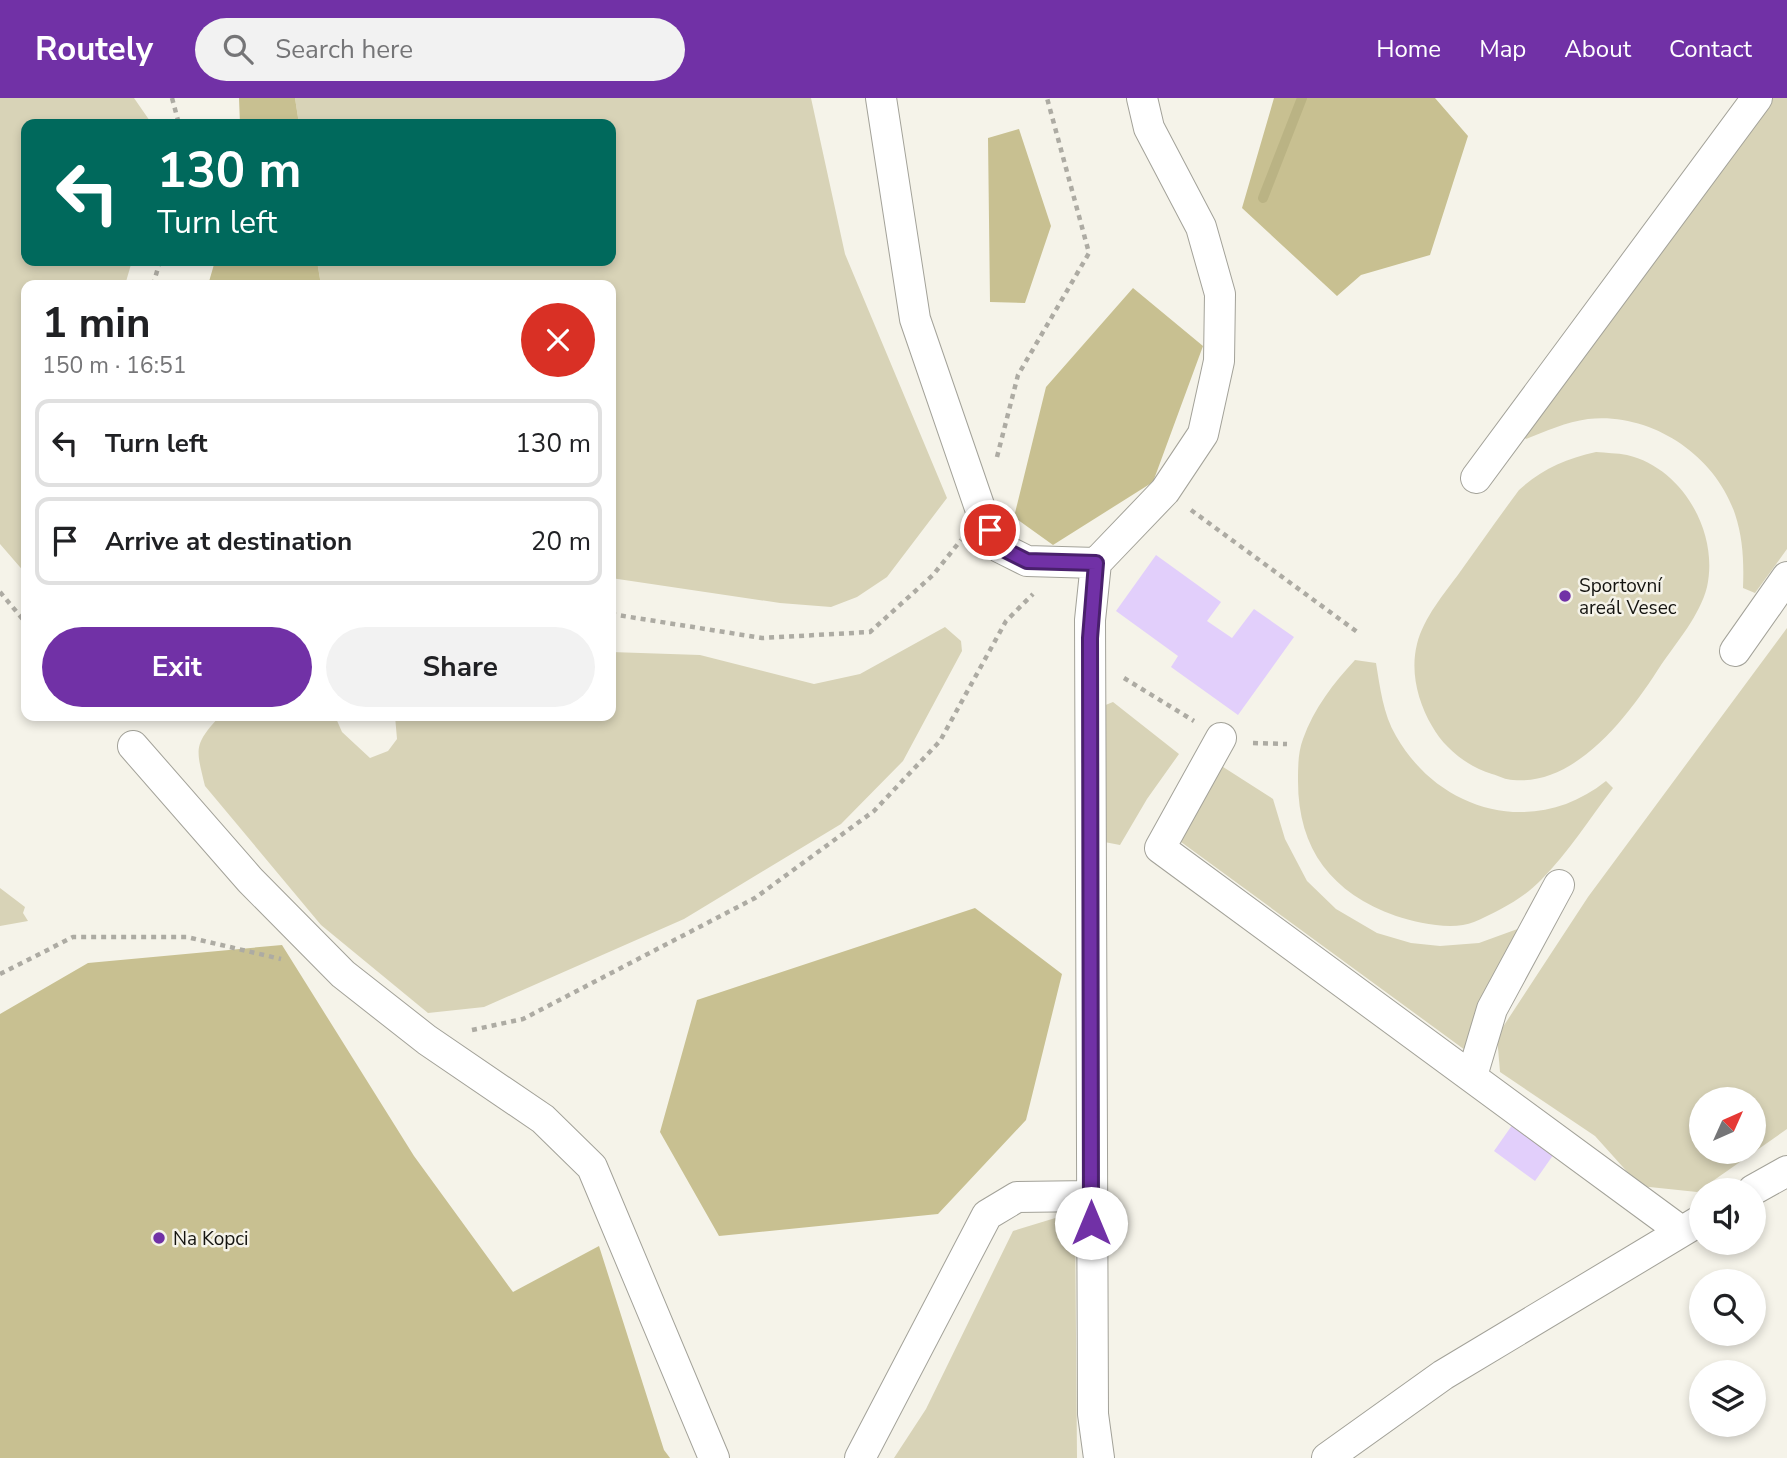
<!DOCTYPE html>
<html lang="en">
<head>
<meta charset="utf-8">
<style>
	body { margin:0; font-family:"Nunito Sans",sans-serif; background:#f2f2f2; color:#202124; height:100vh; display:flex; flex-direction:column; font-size:26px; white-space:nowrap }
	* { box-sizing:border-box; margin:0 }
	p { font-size:23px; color:#757577 }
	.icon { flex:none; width:38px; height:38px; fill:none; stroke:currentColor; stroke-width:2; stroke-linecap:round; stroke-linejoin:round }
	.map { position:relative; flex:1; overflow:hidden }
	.side { position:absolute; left:21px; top:182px; width:595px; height:441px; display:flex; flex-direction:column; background:#fff; border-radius:14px; box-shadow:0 4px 10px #0003 }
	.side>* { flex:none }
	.banner { position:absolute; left:21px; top:21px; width:595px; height:147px; border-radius:14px; box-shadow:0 4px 10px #0003; background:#00695c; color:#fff; overflow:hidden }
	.needle { width:46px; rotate:45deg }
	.controls { position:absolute; left:1689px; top:989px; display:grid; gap:14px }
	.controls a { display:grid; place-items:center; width:77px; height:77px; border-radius:50%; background:#fff; box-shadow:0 4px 10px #0003; font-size:35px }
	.pin { position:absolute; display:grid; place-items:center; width:60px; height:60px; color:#fff; margin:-30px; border:4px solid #fff; border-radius:50%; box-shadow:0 2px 7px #0007 }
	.me { position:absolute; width:77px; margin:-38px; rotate:0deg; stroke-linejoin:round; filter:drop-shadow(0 0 5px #0008) }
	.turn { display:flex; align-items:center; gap:24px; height:147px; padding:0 21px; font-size:32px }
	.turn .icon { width:91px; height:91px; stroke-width:2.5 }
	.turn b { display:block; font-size:49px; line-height:60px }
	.round { display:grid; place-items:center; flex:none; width:74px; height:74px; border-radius:37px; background:#f2f2f2 }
	.headline { display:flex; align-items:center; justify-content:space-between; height:119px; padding:0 21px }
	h1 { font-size:42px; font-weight:700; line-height:52px }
	.cta { display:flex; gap:14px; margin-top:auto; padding:14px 21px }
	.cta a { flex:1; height:80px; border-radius:42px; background:#7131a6; color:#fff; font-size:28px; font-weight:700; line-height:80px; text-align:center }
	.cta a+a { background:#f2f2f2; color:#202124 }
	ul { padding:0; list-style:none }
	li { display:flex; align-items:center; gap:21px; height:88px; margin:0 14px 10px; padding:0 7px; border:4px solid #e0e0e0; border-radius:14px }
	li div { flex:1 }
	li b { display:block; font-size:26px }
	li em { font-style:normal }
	header { display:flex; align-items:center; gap:42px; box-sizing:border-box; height:98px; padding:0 35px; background:#7131a6; color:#fff }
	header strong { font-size:33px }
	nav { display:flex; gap:38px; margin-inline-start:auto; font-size:24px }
	.search { width:490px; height:63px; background:#f2f2f2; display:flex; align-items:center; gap:18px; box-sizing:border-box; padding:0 24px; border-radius:38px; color:#757577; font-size:26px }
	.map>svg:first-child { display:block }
	.green { fill:#d8d3b7; fill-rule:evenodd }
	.forest { fill:#c8c091 }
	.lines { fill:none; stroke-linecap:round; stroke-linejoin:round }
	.stream { stroke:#bab384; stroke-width:10 }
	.building { fill:#e2cffb }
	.street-casing { stroke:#a3a299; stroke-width:32 }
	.path { stroke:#adaba3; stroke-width:4.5; stroke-dasharray:5 5; stroke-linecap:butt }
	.street { stroke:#fff; stroke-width:30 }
	.route-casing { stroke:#49206c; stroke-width:18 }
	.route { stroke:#7131a6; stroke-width:12 }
	.poi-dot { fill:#7131a6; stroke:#f5f3e9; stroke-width:2.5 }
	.labels { text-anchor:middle; stroke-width:5; stroke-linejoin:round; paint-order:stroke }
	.poi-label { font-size:19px; fill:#141410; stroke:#f5f3e9; text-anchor:start }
</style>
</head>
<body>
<header>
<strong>Routely</strong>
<div class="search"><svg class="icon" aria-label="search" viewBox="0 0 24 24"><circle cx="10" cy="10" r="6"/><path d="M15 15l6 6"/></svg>Search here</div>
<nav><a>Home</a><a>Map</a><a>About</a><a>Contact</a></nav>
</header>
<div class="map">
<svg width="1787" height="1360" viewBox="0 0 1787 1360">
	<rect width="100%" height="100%" fill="#f5f3e9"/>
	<path class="green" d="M0 0H134L152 26H26V163H132L125 187H26V476L0 446Z
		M295 0H811L845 156 947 400 887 479 857 499 831 509 780 505 611 480V187H321L317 163H611V26H299Z
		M1762 0H1787V451L1755 495 1743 490C1744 464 1743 440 1735 416 1715 356 1650 314 1588 321 1566 324 1546 333 1526 341L1519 334Z
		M1596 354C1606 355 1617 355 1627 357 1683 370 1719 435 1707 489 1700 517 1677 544 1661 567 1631 614 1578 688 1513 682 1506 682 1499 678 1492 676 1468 669 1444 650 1432 628 1418 604 1410 574 1417 546 1424 519 1444 496 1460 474 1480 446 1499 419 1519 392 1542 371 1565 361 1596 354Z
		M945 529 961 543 962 553 903 663 841 726 684 821 484 909 428 915 321 827 205 688C196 651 193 647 220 618H335L342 634 370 660 388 653 397 641 395 618H611V554L700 557 814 586 860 576Z
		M1787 530V1031L1697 1094 1640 1088 1595 1038 1500 974 1497 938 1588 799ZM1701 1001H1754V1054H1701Z
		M1355 562 1376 565C1380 589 1383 616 1396 638 1440 715 1535 740 1606 683L1613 690C1590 720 1568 755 1541 782 1524 800 1497 814 1474 824 1453 833 1417 825 1396 818 1332 795 1298 752 1298 683 1298 669 1298 654 1303 641 1314 610 1333 586 1355 562Z
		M1113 604 1179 656 1147 701 1120 747 1094 742 1103 608Z
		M1220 667 1273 701 1285 741 1307 783 1336 811 1377 835 1411 845 1440 848 1479 845 1523 829 1465 952 1177 741Z
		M0 790 25 809 23 815 28 823 0 828Z
		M1075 1114 1077 1360H894L926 1311 1013 1133Z"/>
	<path class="forest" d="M239 0H295L299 26H240Z
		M1274 0H1435L1468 38 1430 157 1361 177 1337 198 1242 110Z
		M1019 31 1051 128 1025 205 990 204 988 40Z
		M215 163H317L321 187H208Z
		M1133 190 1203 248 1153 384 1053 447 1014 419 1046 289Z
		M975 810 1062 876 1026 1022 938 1116 719 1138 660 1034 697 902Z
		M282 847 414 1058 513 1194 599 1148 664 1352 670 1360H0V916L88 865Z"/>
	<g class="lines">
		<path class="stream" d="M1263 100 1302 0"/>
	</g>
	<path class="building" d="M1156 457 1221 504 1207 523 1232 540 1254 511 1294 539 1238 617 1171 569 1178 558 1116 513Z
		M1515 1023 1556 1053 1535 1083 1494 1053Z"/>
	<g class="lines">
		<defs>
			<path id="street" d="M881 0 915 221 982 416 999 449 1027 463 1096 465
				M1476 380 1757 0
				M1735 553 1787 479
				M1221 640 1160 750 1681 1133
				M133 648 250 782 343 876 427 942 543 1021 592 1069 714 1360
				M1472 978 1492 911 1559 787
				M1753 1092 1787 1073
				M860 1360 987 1117 1017 1099 1091 1098
				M1099 1360 1093 1316 1090 522 1096 465 1165 393 1203 336 1219 263 1220 196 1201 129 1149 30 1142 0
				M1327 1360 1443 1277 1701 1122"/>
		</defs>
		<use href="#street" class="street-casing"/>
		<path class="path" d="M172 0 179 26
			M153 187 160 163
			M997 359 1018 277 1089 155 1047 0
			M1191 412 1360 536
			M0 494 26 525
			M611 516 762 540 870 534 933 477 961 442
			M1124 580 1194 623
			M1253 645 1287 646
			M0 876 73 839H187L281 861
			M472 932 523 921 755 800 874 713 940 643 1006 523 1033 496"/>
		<use href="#street" class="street"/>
	</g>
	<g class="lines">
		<defs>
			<path id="route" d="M990 432 999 449 1027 463 1096 465 1090 540 1091 1125"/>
		</defs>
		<use href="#route" class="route-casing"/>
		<use href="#route" class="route"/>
	</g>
	<g class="poi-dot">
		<circle cx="1565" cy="498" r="7"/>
		<circle cx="159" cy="1140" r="7"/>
	</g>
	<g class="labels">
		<g class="poi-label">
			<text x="1579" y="494">Sportovní<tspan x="1579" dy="22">areál Vesec</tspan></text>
			<text x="173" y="1147">Na Kopci</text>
		</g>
	</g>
</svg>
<div class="controls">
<a><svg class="needle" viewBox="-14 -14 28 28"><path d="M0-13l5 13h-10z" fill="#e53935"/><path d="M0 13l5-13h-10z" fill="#757577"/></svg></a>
<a><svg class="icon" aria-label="sound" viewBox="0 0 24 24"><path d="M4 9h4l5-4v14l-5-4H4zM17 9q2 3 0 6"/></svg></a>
<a><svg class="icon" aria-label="search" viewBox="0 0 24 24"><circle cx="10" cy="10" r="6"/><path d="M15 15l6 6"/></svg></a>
<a><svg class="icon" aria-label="layers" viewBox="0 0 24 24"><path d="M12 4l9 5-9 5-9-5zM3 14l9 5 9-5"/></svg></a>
</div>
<div class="pin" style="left:990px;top:432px;background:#d93025"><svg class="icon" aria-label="arrive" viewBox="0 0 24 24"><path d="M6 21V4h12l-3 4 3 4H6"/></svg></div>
<svg class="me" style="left:1091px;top:1125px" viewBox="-20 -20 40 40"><circle r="19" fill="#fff"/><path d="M0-13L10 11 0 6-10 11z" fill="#7131a6"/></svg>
<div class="banner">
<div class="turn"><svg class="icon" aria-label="left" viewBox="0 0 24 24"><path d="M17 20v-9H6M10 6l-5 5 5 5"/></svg><div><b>130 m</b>Turn left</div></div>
</div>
<section class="side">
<div class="headline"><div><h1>1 min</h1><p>150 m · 16:51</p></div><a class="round" style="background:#d93025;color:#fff"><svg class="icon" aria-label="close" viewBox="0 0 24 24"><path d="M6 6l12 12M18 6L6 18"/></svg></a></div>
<ul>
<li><svg class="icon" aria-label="left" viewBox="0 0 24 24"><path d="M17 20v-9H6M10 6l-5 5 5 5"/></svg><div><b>Turn left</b></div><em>130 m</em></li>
<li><svg class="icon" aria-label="arrive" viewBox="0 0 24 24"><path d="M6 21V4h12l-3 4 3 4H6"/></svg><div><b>Arrive at destination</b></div><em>20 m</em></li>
</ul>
<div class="cta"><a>Exit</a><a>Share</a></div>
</section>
</div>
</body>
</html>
